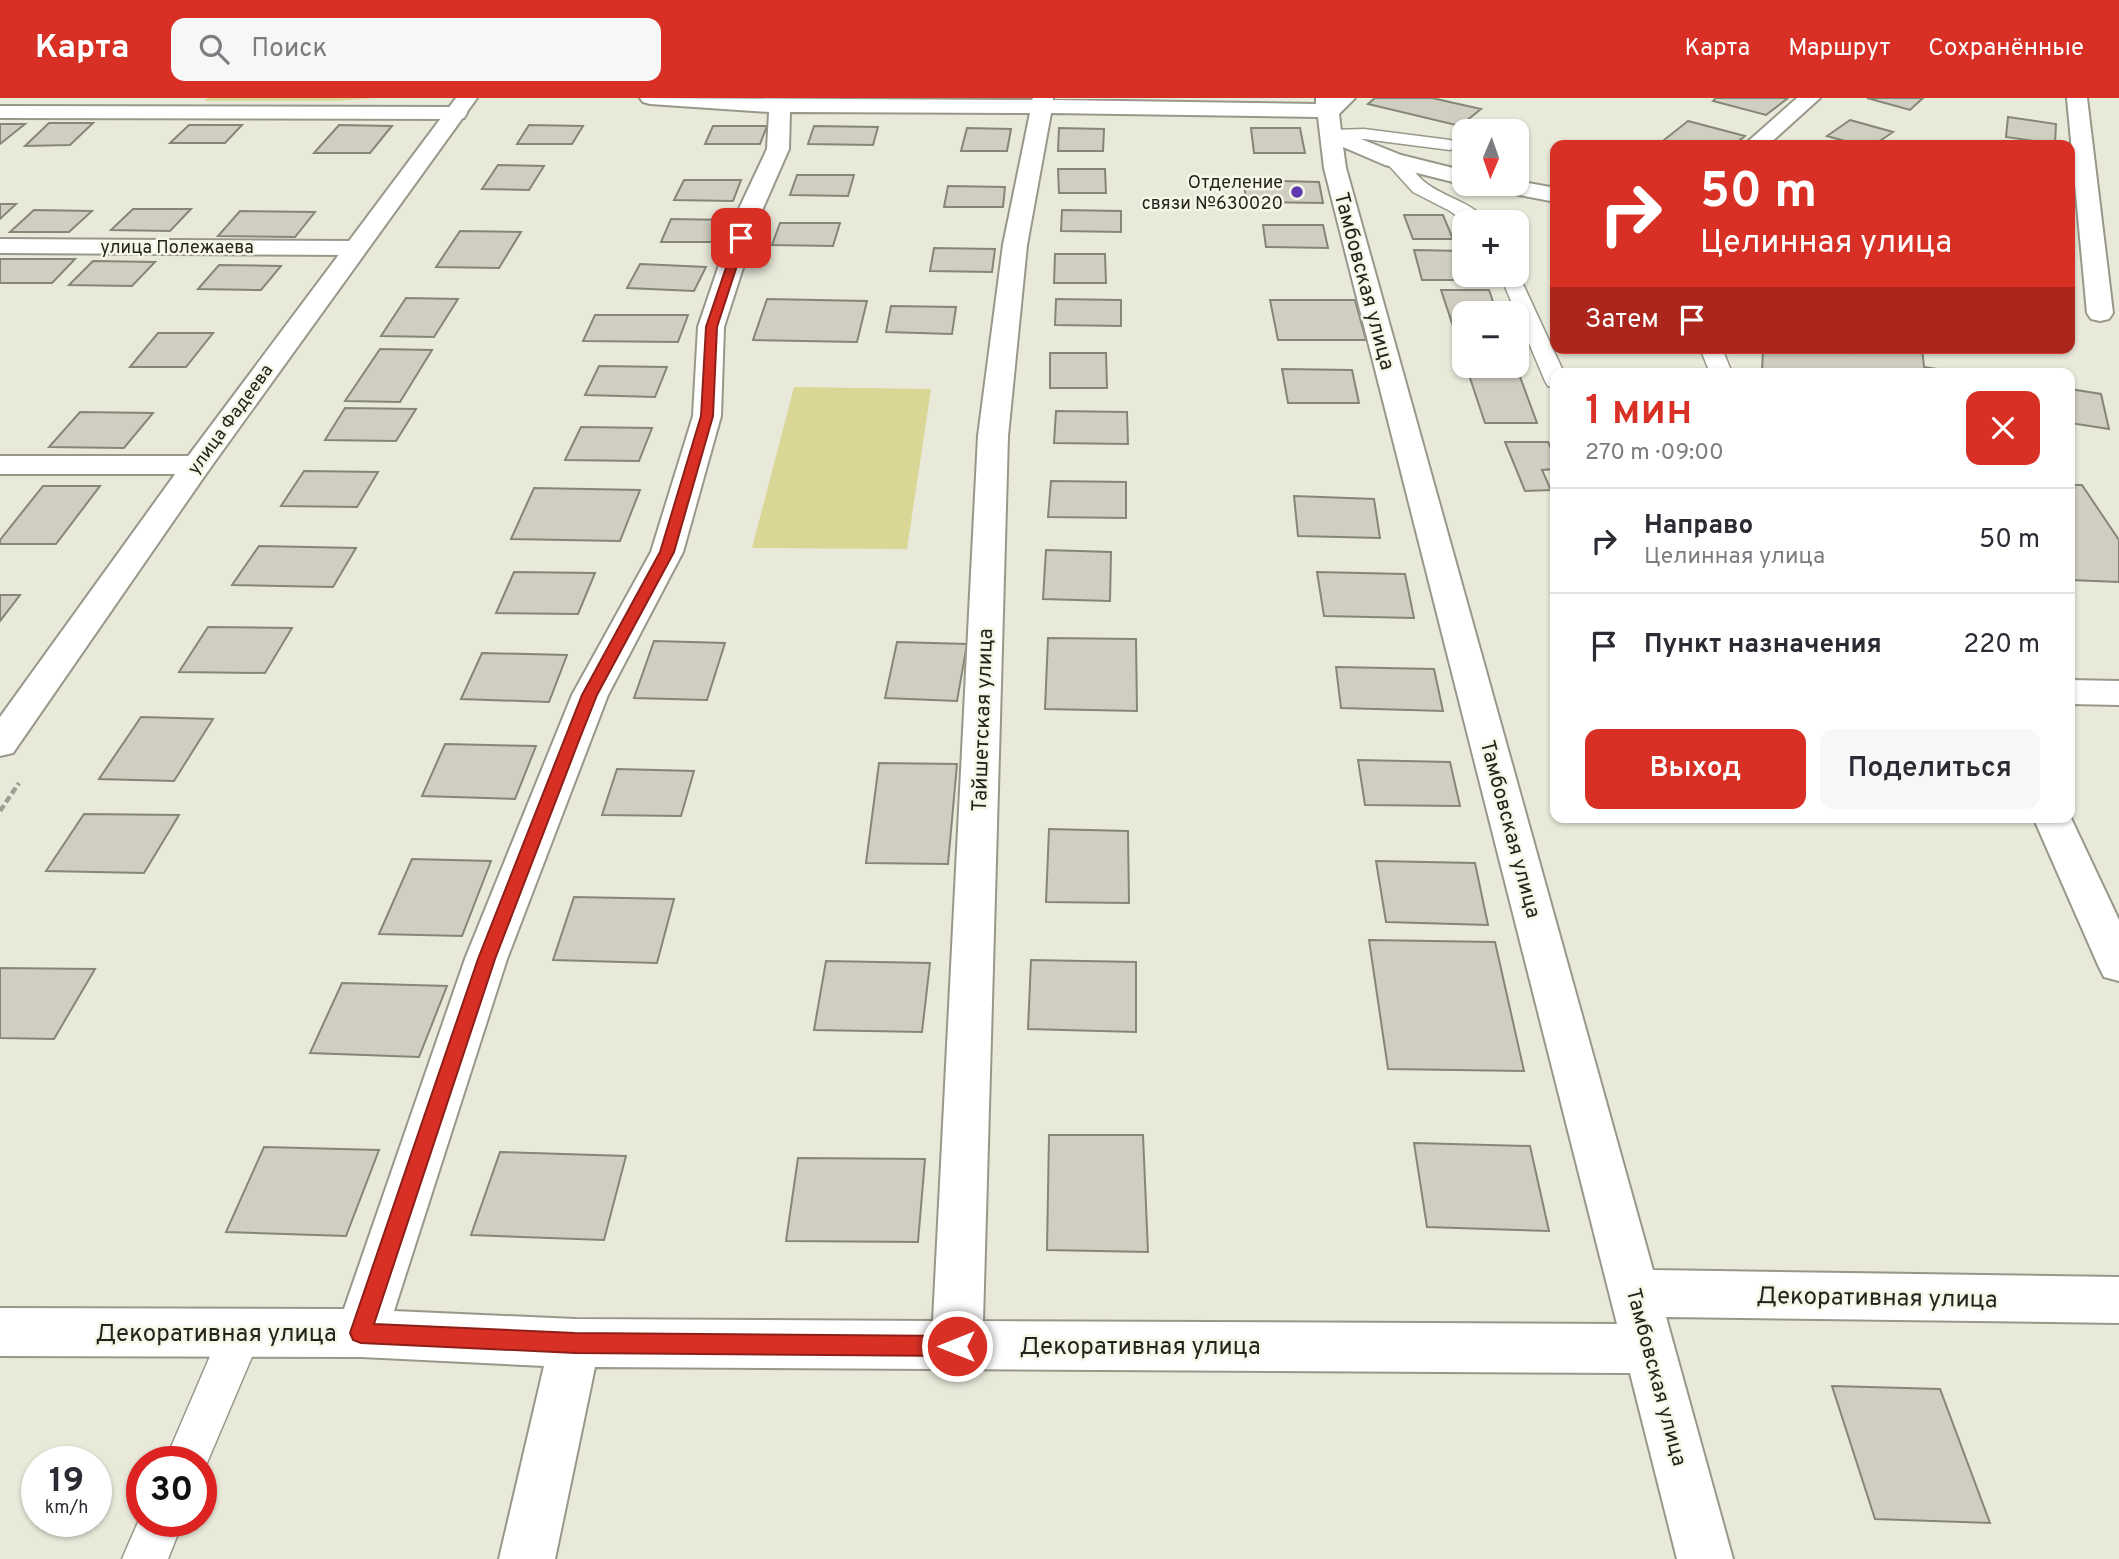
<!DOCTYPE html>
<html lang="ru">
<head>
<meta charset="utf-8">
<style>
	body { margin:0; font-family:Overpass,sans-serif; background:#f7f7f7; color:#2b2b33; height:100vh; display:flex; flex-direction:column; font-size:26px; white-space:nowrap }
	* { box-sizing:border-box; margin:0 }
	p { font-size:23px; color:#7c7c81 }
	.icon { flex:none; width:38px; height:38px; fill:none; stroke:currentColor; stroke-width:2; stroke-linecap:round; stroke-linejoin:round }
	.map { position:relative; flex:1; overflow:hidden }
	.panel { position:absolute; left:1550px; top:270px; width:525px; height:455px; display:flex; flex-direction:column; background:#fff; border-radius:14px; box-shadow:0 2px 5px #0004 }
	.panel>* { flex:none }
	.top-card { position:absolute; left:1550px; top:42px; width:525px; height:214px; border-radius:14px; box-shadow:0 2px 5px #0004; background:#d93025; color:#fff; overflow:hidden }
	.needle { width:46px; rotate:182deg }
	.fabs { position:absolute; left:1452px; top:21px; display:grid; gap:14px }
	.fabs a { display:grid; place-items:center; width:77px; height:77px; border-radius:14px; background:#fff; box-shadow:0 2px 5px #0004; font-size:35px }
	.speed { position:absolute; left:21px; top:1348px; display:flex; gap:14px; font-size:35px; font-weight:700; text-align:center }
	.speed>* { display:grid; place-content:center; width:91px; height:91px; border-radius:50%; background:#fff; box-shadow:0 2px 5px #0004; line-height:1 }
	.speed small { font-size:18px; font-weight:400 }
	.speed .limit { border:10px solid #d22; background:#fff; color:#111 }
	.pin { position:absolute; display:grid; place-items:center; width:60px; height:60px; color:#fff; margin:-30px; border-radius:14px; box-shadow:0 4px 10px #0006 }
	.me { position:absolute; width:77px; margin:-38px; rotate:270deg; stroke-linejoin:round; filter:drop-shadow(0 0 5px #0008) }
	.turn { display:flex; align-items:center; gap:24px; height:147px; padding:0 35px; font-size:32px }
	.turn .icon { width:91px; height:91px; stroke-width:2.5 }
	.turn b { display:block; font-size:49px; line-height:60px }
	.then { display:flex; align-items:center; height:66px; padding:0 35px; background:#0003; gap:14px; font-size:26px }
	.round { display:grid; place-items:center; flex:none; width:74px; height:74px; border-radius:14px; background:#f7f7f7 }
	.headline { display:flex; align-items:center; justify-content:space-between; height:119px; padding:0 35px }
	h1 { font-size:42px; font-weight:600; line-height:52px; color:#d93025 }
	.cta { display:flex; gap:14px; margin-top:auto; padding:14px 35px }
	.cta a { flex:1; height:80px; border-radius:14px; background:#d93025; color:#fff; font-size:28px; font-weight:600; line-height:80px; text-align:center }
	.cta a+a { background:#f7f7f7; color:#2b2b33 }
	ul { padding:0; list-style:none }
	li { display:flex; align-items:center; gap:21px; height:105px; padding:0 35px; border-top:2px solid #e1e1e2 }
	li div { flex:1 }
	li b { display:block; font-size:26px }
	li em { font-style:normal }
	header { display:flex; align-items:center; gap:42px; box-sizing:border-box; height:98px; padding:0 35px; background:#d93025; color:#fff }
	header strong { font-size:33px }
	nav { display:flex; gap:38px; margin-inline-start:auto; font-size:24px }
	.search { width:490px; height:63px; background:#f7f7f7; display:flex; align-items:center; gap:18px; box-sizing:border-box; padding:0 24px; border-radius:14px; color:#7c7c81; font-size:26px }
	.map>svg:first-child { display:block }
	.green { fill:#dad695 }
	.building { fill:#cfcec0; stroke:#868678; stroke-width:2 }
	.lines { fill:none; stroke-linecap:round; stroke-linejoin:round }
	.lane-casing { stroke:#989789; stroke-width:3 }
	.street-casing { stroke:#989789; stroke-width:4 }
	.secondary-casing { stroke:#989789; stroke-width:4 }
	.path { stroke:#9f9e93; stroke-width:4.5; stroke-dasharray:7 3.5; stroke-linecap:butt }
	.lane { fill:#fff; fill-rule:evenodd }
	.street { fill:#fff; fill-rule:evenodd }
	.secondary { fill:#fff; fill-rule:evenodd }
	.route { fill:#d93025; stroke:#8d1f18; stroke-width:2 }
	.poi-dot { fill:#5e38b0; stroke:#f6f6e7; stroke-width:2.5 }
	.labels { text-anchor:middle; stroke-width:5; stroke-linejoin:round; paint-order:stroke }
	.far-poi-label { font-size:18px; fill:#24231e; stroke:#f6f6e7; text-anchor:end }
	.far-street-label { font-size:18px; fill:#24231e; stroke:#f6f6e7 }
	.street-label { font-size:21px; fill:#24231e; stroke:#f6f6e7 }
	.near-street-label { font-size:24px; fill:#24231e; stroke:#f6f6e7 }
</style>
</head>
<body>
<header>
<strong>Карта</strong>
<div class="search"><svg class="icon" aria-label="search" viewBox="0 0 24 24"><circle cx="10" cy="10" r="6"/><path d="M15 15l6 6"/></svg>Поиск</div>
<nav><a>Карта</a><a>Маршрут</a><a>Сохранённые</a></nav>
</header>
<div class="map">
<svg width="2119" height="1461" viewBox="0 0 2119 1461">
	<rect width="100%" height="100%" fill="#e9e9da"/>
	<path class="green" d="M207 0H375L339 3H205Z
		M794 289 931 291 907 451 752 450Z"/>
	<path class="building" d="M1375 0H1432L1481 11 1460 28 1368 6Z
		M1716 0H1788L1766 17 1713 3Z
		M1867 0H1923L1910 12Z
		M2008 19 2056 26 2055 46 2006 39Z
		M1850 22 1893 34 1874 47H1859L1827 38Z
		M1688 23 1745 38 1734 47 1659 46Z
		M49 25H93L70 47 25 48Z
		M0 26H25L0 46Z
		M189 27H242L225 45H170Z
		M339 27 392 28 370 55H314Z
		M529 27 583 28 572 46H517Z
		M713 28H767L760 46H705Z
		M814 28 878 29 873 47 808 46Z
		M967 30 1011 31 1007 53H961Z
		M1059 30 1104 31 1103 53H1058Z
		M1251 30H1300L1305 55H1254Z
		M498 67 544 68 529 92 482 91Z
		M1058 71H1105L1106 95H1059Z
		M797 77H854L848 98 790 97Z
		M684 82H741L733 103 674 102Z
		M1244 82 1319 84 1323 105 1246 104Z
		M948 88 1005 89 1003 109H944Z
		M0 106H16L0 121Z
		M133 111H191L170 133 111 132Z
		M34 112 92 113 69 134H10Z
		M1062 112 1121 113V134L1061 133Z
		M240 113 315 114 295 139 218 138Z
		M1404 117H1443L1453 141H1413Z
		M671 121 730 122 721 144H661Z
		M780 125H840L833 148 772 147Z
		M1263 127H1323L1328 150 1266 149Z
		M460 133 521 134 499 170 436 169Z
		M934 150 995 151 992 174 930 173Z
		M1414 152 1465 153V177H1481L1483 182H1422Z
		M1055 156H1105L1106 185H1054Z
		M0 161H75L52 185H0Z
		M93 163 155 164 132 188 69 187Z
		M640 166 706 169 694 193 627 190Z
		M219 167 281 168 261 192 198 191Z
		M1441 192H1489L1497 215H1465V264Z
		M406 200 458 201 434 239 381 238Z
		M767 201 867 203 857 244 753 242Z
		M1056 201 1121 202V228L1055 227Z
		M1270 202H1355L1366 242H1278Z
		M891 208 956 209 952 236 886 234Z
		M595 217H688L678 244 583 243Z
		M158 235H213L186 269H130Z
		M1763 250H1815L1848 255V250H1922L1924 269 1964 275H1762Z
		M380 251 432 252 400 304 345 303Z
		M1050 255H1106L1107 290H1050Z
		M599 268 667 269 655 299 585 297Z
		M1466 268H1516L1537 325H1485Z
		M1282 271 1352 272 1359 305H1288Z
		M2070 291 2101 296 2109 331 2070 325Z
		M345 310 416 311 396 343 325 342Z
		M1056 313 1127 314 1128 346 1054 345Z
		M80 314 153 315 124 350 49 349Z
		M581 329 652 330 639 363 565 362Z
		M1505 344H1548L1556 361V371L1542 372 1551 392 1525 393Z
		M304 373 378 374 357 409 281 408Z
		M1051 383 1126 384V420L1048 419Z
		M2070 387H2082L2119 442V484L2070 482Z
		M43 388H100L56 446H0V442Z
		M534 390 640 392 620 443 511 441Z
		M1294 398 1374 401 1380 440 1298 438Z
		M259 448 356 450 333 489 232 487Z
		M1046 452 1111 454 1110 503 1043 501Z
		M514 474 595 475 578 516 496 515Z
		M1317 474 1405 476 1414 520 1324 518Z
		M0 497H20L0 523Z
		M208 529 292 530 265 575 179 574Z
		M1048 540 1136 541 1137 613 1045 611Z
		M654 543 725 545 707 602 634 600Z
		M897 544 967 546 957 603 885 600Z
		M482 555 567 557 549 604 461 601Z
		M1336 569 1434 571 1443 613 1341 610Z
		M141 619 213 621 174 683 99 681Z
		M445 646 536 648 515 701 422 698Z
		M1358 662 1450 664 1460 708 1365 707Z
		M879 665 957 666 948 766 866 765Z
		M617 671 694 673 681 718 602 717Z
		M84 716 179 717 144 775 46 773Z
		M1049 731 1128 733 1129 805 1046 804Z
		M412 761 491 763 462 838 379 836Z
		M1376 763 1475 765 1488 827 1386 824Z
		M574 799 674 801 657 865 553 862Z
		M1369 842 1495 844 1524 973 1388 971Z
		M1031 862 1136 864V934L1028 931Z
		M826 863 930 865 922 934 814 932Z
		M0 870 95 871 54 941 0 940Z
		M342 885 447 888 419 959 310 955Z
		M1049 1037H1143L1148 1154 1047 1152Z
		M1414 1045 1530 1048 1549 1133 1427 1129Z
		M264 1049 379 1052 346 1138 226 1134Z
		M500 1054 626 1058 604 1142 471 1137Z
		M798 1060 925 1061 918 1144 786 1143Z
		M1832 1288 1940 1291 1990 1425 1875 1421Z"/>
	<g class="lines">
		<defs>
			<path id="lane" d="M1364 31 1450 42 1459 47 1450 52 1364 41 1333 42 1324 37 1333 32Z
				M1393 57C1407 60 1415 77 1426 85 1445 100 1473 104 1487 124H1465L1450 113 1413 94 1384 62Z
				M1517 173 1564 275H1556V290L1548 288 1545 283 1500 177H1517Z
				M1700 250H1722L1732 275H1710Z
				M241 1215 256 1221 262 1235 201 1379V1363H165L226 1221Z
				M142 1415V1423H183L168 1461H122Z"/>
			<path id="street" d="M640 0 1032 2 1033 0H1053V2L1316 6V0H1355L1339 16 1341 33 1401 57 1465 73V86H1469L1465 87 1385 67 1343 49 1346 70 1653 1172 2119 1179V1225L1666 1219 1733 1461H1677L1630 1275 595 1269 555 1461H499L544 1268 361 1259 0 1258V1210L344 1211 465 861 572 597 651 454 693 318 698 229 736 117 767 51 769 14 650 6 643 4ZM790 14 1030 15 1003 147 978 338 933 1223 575 1221 394 1213 507 861 608 597 683 454 721 318 724 229 760 117 789 51ZM1051 15 1318 19 1324 70 1617 1226 983 1223 1008 338 1027 147Z
				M1797 0H1820L1768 47H1744Z
				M2067 0H2087L2113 215 2109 221 2100 223 2091 221 2087 215Z
				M0 8 456 9 464 10 467 15 464 20 456 21 0 20Z
				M1517 83 1556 90V104L1488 91 1485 86H1517Z
				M0 141 354 143 363 145 366 150 363 155 354 157 0 155Z
				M0 358H197L208 361 212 367 208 373 197 376H0Z
				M2070 582 2119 583V607L2070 606Z
				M2070 718 2119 822V883L2104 879 2098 867 2033 719Z"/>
			<path id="secondary" d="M456 0H477L208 373 13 655 0 658V619L186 361Z"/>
		</defs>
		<use href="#lane" class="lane-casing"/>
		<use href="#street" class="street-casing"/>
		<use href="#secondary" class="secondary-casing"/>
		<path class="path" d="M0 713 19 685"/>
		<use href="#lane" class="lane"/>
		<use href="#street" class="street"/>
		<use href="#secondary" class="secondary"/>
	</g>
	<path class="route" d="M741 137 746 140 717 229 713 318 674 454 597 597 578 645 495 861 374 1226 575 1235 957 1238 965 1240 968 1248 965 1255 957 1258 575 1255 361 1245 353 1242 350 1235 478 861 563 645 582 597 660 454 701 318 706 229 736 140Z"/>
	<circle class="poi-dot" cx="1297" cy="94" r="7"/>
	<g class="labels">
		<g class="far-poi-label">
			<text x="1283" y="90">Отделение<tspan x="1283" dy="21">связи №630020</tspan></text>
		</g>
		<g class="far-street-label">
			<text x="177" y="155">улица Полежаева</text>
			<text transform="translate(230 321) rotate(-54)" y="6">улица Фадеева</text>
		</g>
		<g class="street-label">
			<text transform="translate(1365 183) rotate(75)" y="7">Тамбовская улица</text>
			<text transform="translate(982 622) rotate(-88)" y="7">Тайшетская улица</text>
			<text transform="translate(1511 731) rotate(75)" y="7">Тамбовская улица</text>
			<text transform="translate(1657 1279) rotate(75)" y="7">Тамбовская улица</text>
		</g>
		<g class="near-street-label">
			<text transform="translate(1877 1199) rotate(1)" y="8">Декоративная улица</text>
			<text x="216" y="1243">Декоративная улица</text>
			<text x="1140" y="1256">Декоративная улица</text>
		</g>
	</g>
</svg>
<div class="fabs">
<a><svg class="needle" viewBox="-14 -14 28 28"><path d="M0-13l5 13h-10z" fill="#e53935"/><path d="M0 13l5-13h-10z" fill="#7c7c81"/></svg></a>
<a>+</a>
<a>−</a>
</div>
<div class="speed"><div>19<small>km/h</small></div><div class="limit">30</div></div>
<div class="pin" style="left:741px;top:140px;background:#d93025"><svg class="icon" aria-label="arrive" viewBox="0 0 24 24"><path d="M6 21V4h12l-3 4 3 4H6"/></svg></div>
<svg class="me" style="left:957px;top:1248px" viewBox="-20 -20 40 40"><circle r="17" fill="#d93025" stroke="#fff" stroke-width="3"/><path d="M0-11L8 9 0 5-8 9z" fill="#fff"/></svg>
<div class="top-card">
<div class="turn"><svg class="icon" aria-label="right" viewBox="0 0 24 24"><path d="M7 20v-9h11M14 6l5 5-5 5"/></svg><div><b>50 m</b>Целинная улица</div></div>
<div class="then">Затем<svg class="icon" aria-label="arrive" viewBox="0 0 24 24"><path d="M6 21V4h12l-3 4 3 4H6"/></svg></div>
</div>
<section class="panel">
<div class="headline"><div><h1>1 мин</h1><p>270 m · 09:00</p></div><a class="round" style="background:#d93025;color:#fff"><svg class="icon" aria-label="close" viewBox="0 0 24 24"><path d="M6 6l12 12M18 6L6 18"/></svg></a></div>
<ul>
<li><svg class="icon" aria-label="right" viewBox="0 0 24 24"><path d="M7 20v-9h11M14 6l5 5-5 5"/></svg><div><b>Направо</b><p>Целинная улица</p></div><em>50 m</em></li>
<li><svg class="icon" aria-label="arrive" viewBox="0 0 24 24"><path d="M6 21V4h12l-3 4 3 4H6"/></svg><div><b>Пункт назначения</b></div><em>220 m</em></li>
</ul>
<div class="cta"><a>Выход</a><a>Поделиться</a></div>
</section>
</div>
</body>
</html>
